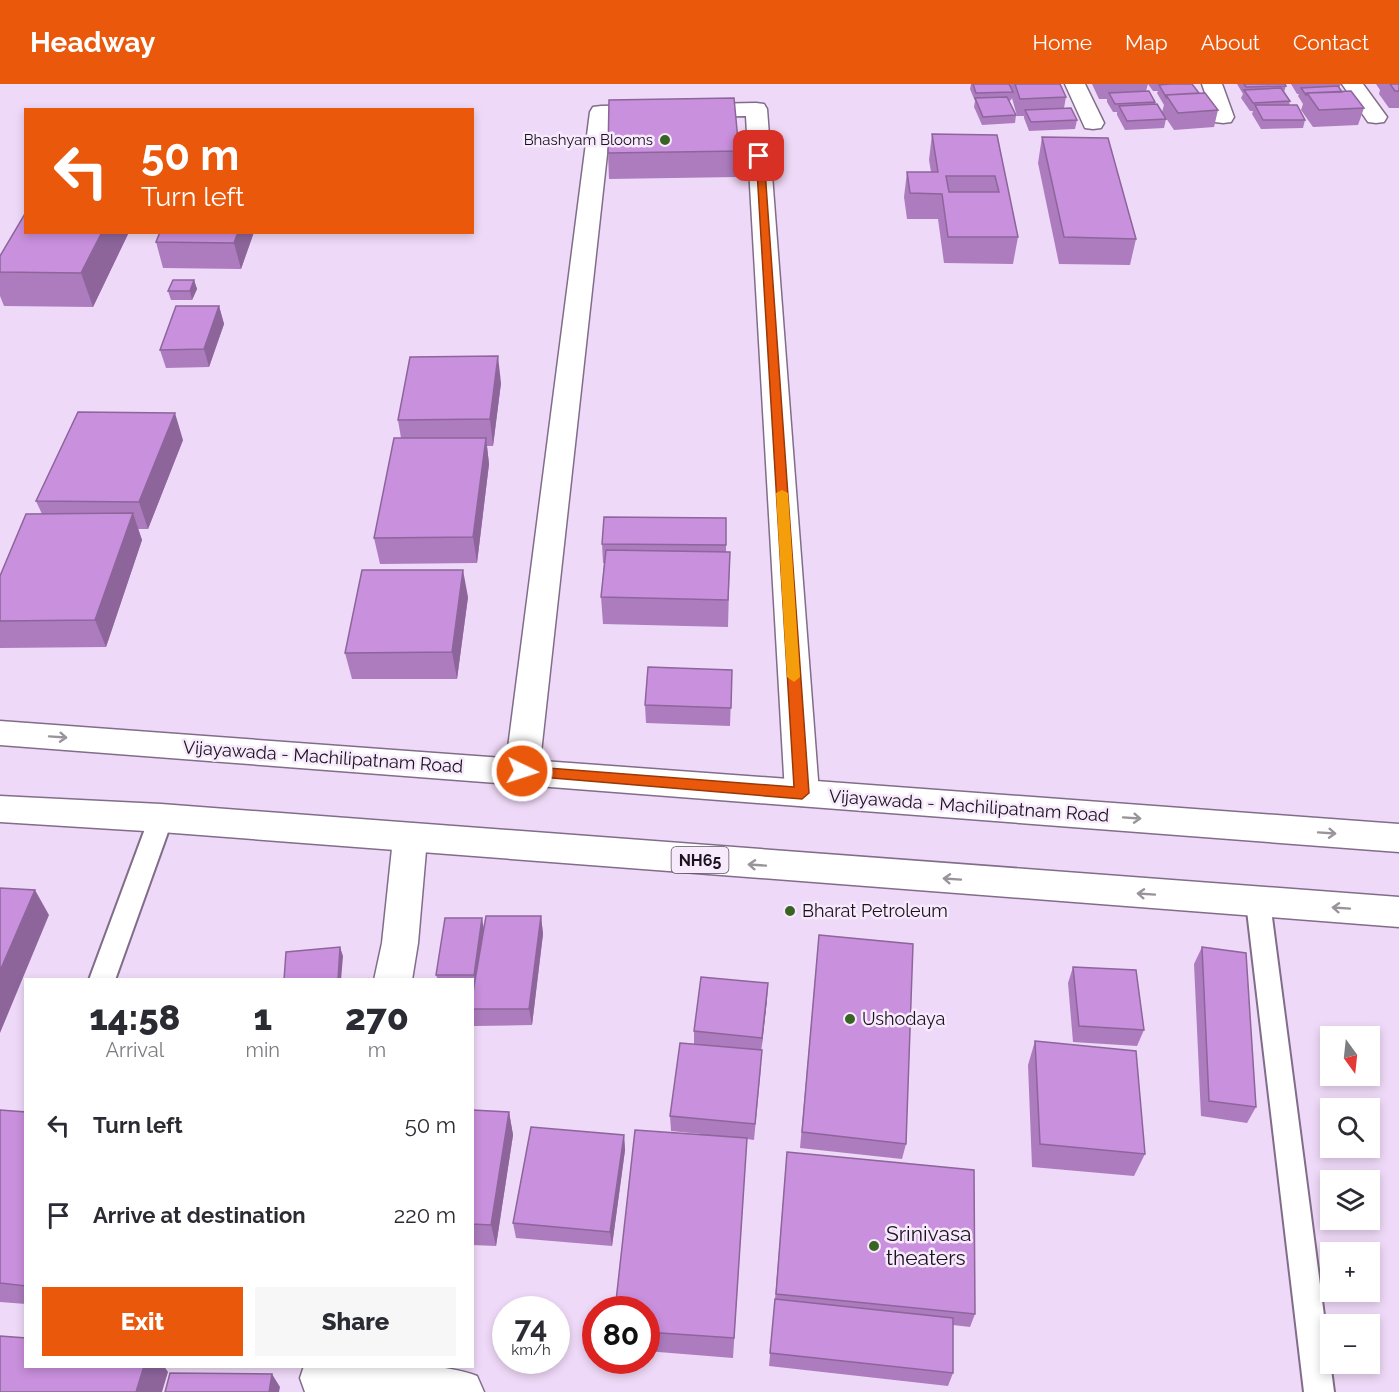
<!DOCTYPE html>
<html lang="en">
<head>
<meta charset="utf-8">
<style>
	body { margin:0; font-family:Raleway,sans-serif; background:#f7f7f7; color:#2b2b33; height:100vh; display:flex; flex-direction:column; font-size:22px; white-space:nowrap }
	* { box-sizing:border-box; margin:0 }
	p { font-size:20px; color:#7c7c81 }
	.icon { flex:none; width:33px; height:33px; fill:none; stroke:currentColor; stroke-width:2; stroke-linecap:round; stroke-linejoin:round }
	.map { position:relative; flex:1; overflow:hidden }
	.drawer { position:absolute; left:24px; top:894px; width:450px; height:390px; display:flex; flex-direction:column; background:#fff; border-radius:0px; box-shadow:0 3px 9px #0003 }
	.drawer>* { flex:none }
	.guide { position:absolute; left:24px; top:24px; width:450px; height:126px; border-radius:0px; box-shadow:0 3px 9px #0003; background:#ea580c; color:#fff; overflow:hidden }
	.needle { width:39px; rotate:165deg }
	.controls { position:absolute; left:1320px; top:942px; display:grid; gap:12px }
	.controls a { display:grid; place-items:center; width:60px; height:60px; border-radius:0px; background:#fff; box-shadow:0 3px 9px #0003; font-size:30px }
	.speed { position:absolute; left:492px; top:1212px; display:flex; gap:12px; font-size:30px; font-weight:700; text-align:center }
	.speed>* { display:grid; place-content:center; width:78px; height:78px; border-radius:50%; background:#fff; box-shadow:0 3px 9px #0003; line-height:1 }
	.speed small { font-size:15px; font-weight:400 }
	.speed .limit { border:9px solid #d22; background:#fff; color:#111 }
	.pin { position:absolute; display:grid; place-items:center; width:51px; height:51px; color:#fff; margin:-26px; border-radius:12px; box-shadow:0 3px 9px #0006 }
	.me { position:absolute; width:66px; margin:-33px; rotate:94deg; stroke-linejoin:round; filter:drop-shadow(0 0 4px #0008) }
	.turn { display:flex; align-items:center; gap:21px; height:126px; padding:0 18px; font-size:27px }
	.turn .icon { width:78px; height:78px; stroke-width:2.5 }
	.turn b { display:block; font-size:42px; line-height:51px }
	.eta { display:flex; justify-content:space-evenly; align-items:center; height:102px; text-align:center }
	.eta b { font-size:36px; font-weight:800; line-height:42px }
	.cta { display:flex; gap:12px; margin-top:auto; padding:12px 18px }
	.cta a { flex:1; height:69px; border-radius:0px; background:#ea580c; color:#fff; font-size:24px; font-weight:800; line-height:69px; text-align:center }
	.cta a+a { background:#f7f7f7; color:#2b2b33 }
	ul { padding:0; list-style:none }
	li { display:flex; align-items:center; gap:18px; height:90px; padding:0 18px }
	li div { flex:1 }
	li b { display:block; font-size:22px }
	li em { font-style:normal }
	header { display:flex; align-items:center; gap:36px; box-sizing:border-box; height:84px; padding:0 30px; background:#ea580c; color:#fff }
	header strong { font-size:28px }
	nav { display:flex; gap:33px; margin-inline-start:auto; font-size:21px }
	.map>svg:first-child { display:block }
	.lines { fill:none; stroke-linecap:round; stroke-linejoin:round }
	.lane-casing { stroke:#816d89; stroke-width:4 }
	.street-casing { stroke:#816d89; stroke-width:3 }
	.highway-casing { stroke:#816d89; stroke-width:3 }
	.lane { fill:#fff; fill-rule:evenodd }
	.street { fill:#fff; fill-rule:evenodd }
	.highway { fill:#fff; fill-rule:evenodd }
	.wall { fill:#ad7cbe }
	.shaded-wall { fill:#8d659b }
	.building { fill:#c990dd; stroke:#8d659b; stroke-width:1.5; fill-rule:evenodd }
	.oneway { stroke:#989499 }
	.route { fill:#ea580c; stroke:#983908; stroke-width:1.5 }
	.slow { fill:#f59e0b }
	.poi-dot { fill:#376422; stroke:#f7eafc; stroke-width:2 }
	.labels { text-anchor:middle; stroke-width:5; stroke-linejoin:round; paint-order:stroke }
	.far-poi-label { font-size:15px; fill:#1a121c; stroke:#f7eafc; text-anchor:end }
	.shield { fill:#f7eafc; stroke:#5c535f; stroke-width:1.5 }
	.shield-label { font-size:16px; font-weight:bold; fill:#1a121c }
	.street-label { font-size:18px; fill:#1a121c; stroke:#f7eafc }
	.poi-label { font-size:18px; fill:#1a121c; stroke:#f7eafc; text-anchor:start }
	.near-poi-label { font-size:21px; fill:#1a121c; stroke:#f7eafc; text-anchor:start }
</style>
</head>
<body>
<header>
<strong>Headway</strong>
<nav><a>Home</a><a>Map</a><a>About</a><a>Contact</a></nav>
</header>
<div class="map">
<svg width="1399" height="1308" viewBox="0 0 1399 1308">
	<rect width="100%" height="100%" fill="#efd9f8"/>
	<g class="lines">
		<defs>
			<path id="lane" d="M161 725 169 727 173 734 115 896H89L149 734 153 727Z
				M1258 808 1267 811 1270 818 1334 1308H1304L1246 818 1249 811Z"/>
			<path id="street" d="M1065 0H1085L1104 39 1101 44 1093 45 1085 44Z
				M1202 0H1222L1234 33 1231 38 1223 39 1215 38Z
				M1342 0H1363L1387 33 1384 38 1376 39 1368 38Z
				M756 19 764 20 767 25 819 709 814 718 802 722 790 718 785 709 746 32 611 34 539 687 534 696 522 700 510 696 505 687 590 28 593 23 601 22Z
				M410 741 422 745 427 755 418 859 412 896H374L382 859 393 755 398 745Z
				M304 1282C352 1282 435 1275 477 1292L484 1308H305L300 1294Z"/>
			<path id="highway" d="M0 637 1399 740V768L0 661Z
				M0 712 161 720 1399 813V843L161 748 0 738Z"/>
		</defs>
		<use href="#lane" class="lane-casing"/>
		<use href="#street" class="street-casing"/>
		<use href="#highway" class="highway-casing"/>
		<use href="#lane" class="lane"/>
		<use href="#street" class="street"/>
		<use href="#highway" class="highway"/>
	</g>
	<path class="wall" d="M971 0H1060L1066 13 1064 24 1077 36 1075 45 1029 47 1024 34V32H1017L1012 14 1011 16 1009 17 1016 31 1015 39 982 41 974 23 975 17 970 5Z
		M1092 0H1148L1146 7 1155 18V20L1166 35 1164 44 1125 46 1117 31V28H1113L1107 18V15H1099Z
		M1148 0H1192L1199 9 1218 26 1214 43 1174 46 1162 28 1164 21 1157 9 1158 7H1153Z
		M1237 0H1285L1286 2 1284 8 1290 17 1289 21 1305 36 1303 44 1261 45 1252 30 1253 27H1250L1241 14 1243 10Z
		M1291 0H1341L1339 4 1342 8 1364 24 1358 41 1313 43 1301 26 1303 20 1298 12 1299 10H1297Z
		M1376 0H1399V24H1389L1379 10 1380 6Z
		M932 50 997 51 1018 153 1013 180 944 179 938 135H907L904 113 907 88H931L929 76Z
		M1042 53 1136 155 1130 181 1059 180 1038 79Z
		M739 67 738 93 609 95 608 69Z
		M129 148 93 223 4 222 0 212V172Z
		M254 148 241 185 163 184 156 158Z
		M194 196 197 205 192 216H171L168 207Z
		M219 222 224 240 209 283 166 284 160 266Z
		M501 299 493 362H487L489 380 477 479 380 480 374 454 401 354 398 336Z
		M183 356 148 445H138L142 456 106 563 0 564V492L42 430 36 417Z
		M726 434V468H730L728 543 603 540 601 513 604 479H603L602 460Z
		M468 513 457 595H352L345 569Z
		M732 586 730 642 646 639 645 621Z
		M541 832 543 850 532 941 474 942 472 934V914L474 908H472V896H438L436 891 484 845Z
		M819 851 906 1060 902 1075 800 1064Z
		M1202 863 1256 1023 1247 1039 1201 1032 1194 880Z
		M1073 883 1144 946 1137 962 1073 958 1068 899Z
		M767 916 761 966V983L754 1056 747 1055 733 1274 646 1267V1226L701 1050 671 1047 670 1032 694 960V947Z
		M1035 957 1145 1070 1134 1092 1032 1083 1028 981Z
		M0 1026 26 1028V1220L0 1218Z
		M472 1026 509 1028 513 1051 496 1162 472 1161Z
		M624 1051 625 1066 612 1162 516 1154 513 1139Z
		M787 1068 975 1230 970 1243 953 1241V1289L948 1302 769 1282 775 1215Z"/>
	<path class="shaded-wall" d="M102 148H129L93 223 81 189Z
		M238 148H254L241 185 234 159Z
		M194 196 197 205 192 216 190 207Z
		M219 222 224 240 209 283 204 265Z
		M498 272 501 299 493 362 490 335Z
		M175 329 183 356 148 445 139 418Z
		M486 354 489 380 477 479 473 453Z
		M133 429 142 456 106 563 95 536Z
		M463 486 468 513 457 595 452 568Z
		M35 806 49 831 0 949V887Z
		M541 832 543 850 532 941 529 925Z
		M482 834 485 851 477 908 474 891Z
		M340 863 343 872 341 896H338Z
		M768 899 767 916 761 970 762 954Z
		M509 1028 513 1051 496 1162 491 1141Z
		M624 1051 625 1066 612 1162 610 1148Z
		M144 1282H164L168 1288 162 1308H136Z
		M272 1290 280 1303 279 1308H269Z"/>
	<path class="building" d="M973 0H1009L1013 8 976 9Z
		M1015 0H1060L1066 13 1020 15Z
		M1170 0H1192L1199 9 1166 11V13L1159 1Z
		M1244 0H1285L1286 2 1246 3Z
		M1390 0H1399V7H1395Z
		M1338 2 1342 8 1307 9 1306 11 1301 4Z
		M1281 4 1290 17 1253 19 1244 6Z
		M1149 7 1155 18 1115 20 1109 9Z
		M1351 7 1364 24 1319 26 1307 9Z
		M1205 9 1218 26 1178 29 1166 11Z
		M1007 13 1016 31 983 33 975 14Z
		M734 14 739 67 608 69 609 16Z
		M1157 20 1166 35 1127 37 1119 22Z
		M1255 21H1297L1305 36H1263Z
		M1071 24 1077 36 1031 38 1025 26Z
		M932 50 997 51 1018 153H948L942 110 910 109 907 88H938ZM946 92H995L999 108H949Z
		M1042 53 1108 54 1136 155 1064 153Z
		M26 128V148H102L81 189 0 188V172Z
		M160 148H238L234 159 156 158Z
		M173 196H194L190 207H168Z
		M176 222H219L204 265 160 266Z
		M498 272 490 335 398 336 410 273Z
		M78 328 175 329 139 418 36 417Z
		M394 354H486L473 453 374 454Z
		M133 429 95 536 0 537V492L26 430Z
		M604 433 726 434V461L602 460Z
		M606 466 730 468 728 516 601 513Z
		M362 486H463L452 568 345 569Z
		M648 583 732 586 731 624 645 621Z
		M0 804 35 806 0 887Z
		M486 832H541L529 925H472V914Z
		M445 834H482L474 891H436Z
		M819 851 913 860 906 1060 802 1048Z
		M340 863 338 896H284L286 868Z
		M1202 863 1246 869 1256 1023 1209 1017Z
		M1073 883 1136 886 1144 946 1079 942Z
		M701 893 768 899 762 954 694 947Z
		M1035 957 1136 967 1145 1070 1040 1060Z
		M680 959 762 966 755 1040 670 1032Z
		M0 1026 26 1028V1202L0 1199Z
		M472 1026 509 1028 491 1141 472 1140Z
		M531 1043 624 1051 610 1148 513 1139Z
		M635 1046 747 1054 734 1254 646 1248V1226H615Z
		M787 1068 974 1086 975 1230 776 1210Z
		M775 1215 953 1234V1289L770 1269Z
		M0 1252 26 1254V1282H144L136 1308H0Z
		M170 1289 272 1290 269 1308H165Z"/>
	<defs><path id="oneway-shaft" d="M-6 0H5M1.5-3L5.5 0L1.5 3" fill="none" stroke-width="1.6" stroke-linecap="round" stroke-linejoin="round" transform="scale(1.5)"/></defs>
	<g class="oneway">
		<use href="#oneway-shaft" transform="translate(58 653) rotate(4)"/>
		<use href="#oneway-shaft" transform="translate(1132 734) rotate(4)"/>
		<use href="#oneway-shaft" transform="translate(1327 749) rotate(4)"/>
		<use href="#oneway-shaft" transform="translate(757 781) rotate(-176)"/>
		<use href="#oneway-shaft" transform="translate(952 795) rotate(-176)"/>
		<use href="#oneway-shaft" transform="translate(1146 810) rotate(-176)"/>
		<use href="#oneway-shaft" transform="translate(1341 824) rotate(-176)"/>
	</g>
	<path class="route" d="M756 70 764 72 809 709 802 715 517 691 515 687 517 684 522 682 794 703Z"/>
	<path class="slow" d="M782 406 788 409 800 593 794 598 787 593 776 409Z"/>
	<g class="poi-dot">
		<circle cx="665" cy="56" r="6"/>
		<circle cx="790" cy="827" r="6"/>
		<circle cx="850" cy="935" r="6"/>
		<circle cx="874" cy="1162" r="6"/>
	</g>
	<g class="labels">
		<g class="far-poi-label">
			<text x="653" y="61">Bhashyam Blooms</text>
		</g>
		<rect class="shield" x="671.5" y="763" width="57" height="26" rx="4.5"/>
		<g class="shield-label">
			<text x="700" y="782">NH65</text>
		</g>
		<g class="street-label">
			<text transform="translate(323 673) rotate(4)" y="6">Vijayawada - Machilipatnam Road</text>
			<text transform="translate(969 722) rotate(4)" y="6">Vijayawada - Machilipatnam Road</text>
		</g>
		<g class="poi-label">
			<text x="802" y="833">Bharat Petroleum</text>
			<text x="862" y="941">Ushodaya</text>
		</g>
		<g class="near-poi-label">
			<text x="886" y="1157">Srinivasa<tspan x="886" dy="24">theaters</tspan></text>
		</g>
	</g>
</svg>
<div class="controls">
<a><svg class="needle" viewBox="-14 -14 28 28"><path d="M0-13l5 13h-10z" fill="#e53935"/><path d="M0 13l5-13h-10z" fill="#7c7c81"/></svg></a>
<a><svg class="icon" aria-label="search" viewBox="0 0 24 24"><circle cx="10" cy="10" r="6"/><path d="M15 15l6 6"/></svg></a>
<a><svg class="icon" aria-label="layers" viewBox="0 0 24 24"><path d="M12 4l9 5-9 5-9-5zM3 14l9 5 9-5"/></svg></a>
<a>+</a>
<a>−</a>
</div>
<div class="speed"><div>74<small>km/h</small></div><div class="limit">80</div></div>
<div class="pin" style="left:759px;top:72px;background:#d93025"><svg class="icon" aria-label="arrive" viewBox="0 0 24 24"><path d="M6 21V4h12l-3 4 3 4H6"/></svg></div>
<svg class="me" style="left:522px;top:687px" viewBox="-20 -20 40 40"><circle r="17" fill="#ea580c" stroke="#fff" stroke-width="3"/><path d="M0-11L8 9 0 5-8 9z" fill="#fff"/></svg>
<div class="guide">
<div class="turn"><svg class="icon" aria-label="left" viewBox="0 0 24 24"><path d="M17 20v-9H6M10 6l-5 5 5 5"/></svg><div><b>50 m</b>Turn left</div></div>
</div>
<section class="drawer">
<div class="eta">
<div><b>14:58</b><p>Arrival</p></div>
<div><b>1</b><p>min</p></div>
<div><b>270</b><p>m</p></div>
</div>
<ul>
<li><svg class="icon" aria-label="left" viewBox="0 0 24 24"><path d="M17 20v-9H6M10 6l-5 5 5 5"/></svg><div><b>Turn left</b></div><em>50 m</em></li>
<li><svg class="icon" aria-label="arrive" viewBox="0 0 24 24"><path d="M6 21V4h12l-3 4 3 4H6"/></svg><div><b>Arrive at destination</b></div><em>220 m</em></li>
</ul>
<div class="cta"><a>Exit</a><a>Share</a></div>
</section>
</div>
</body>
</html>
